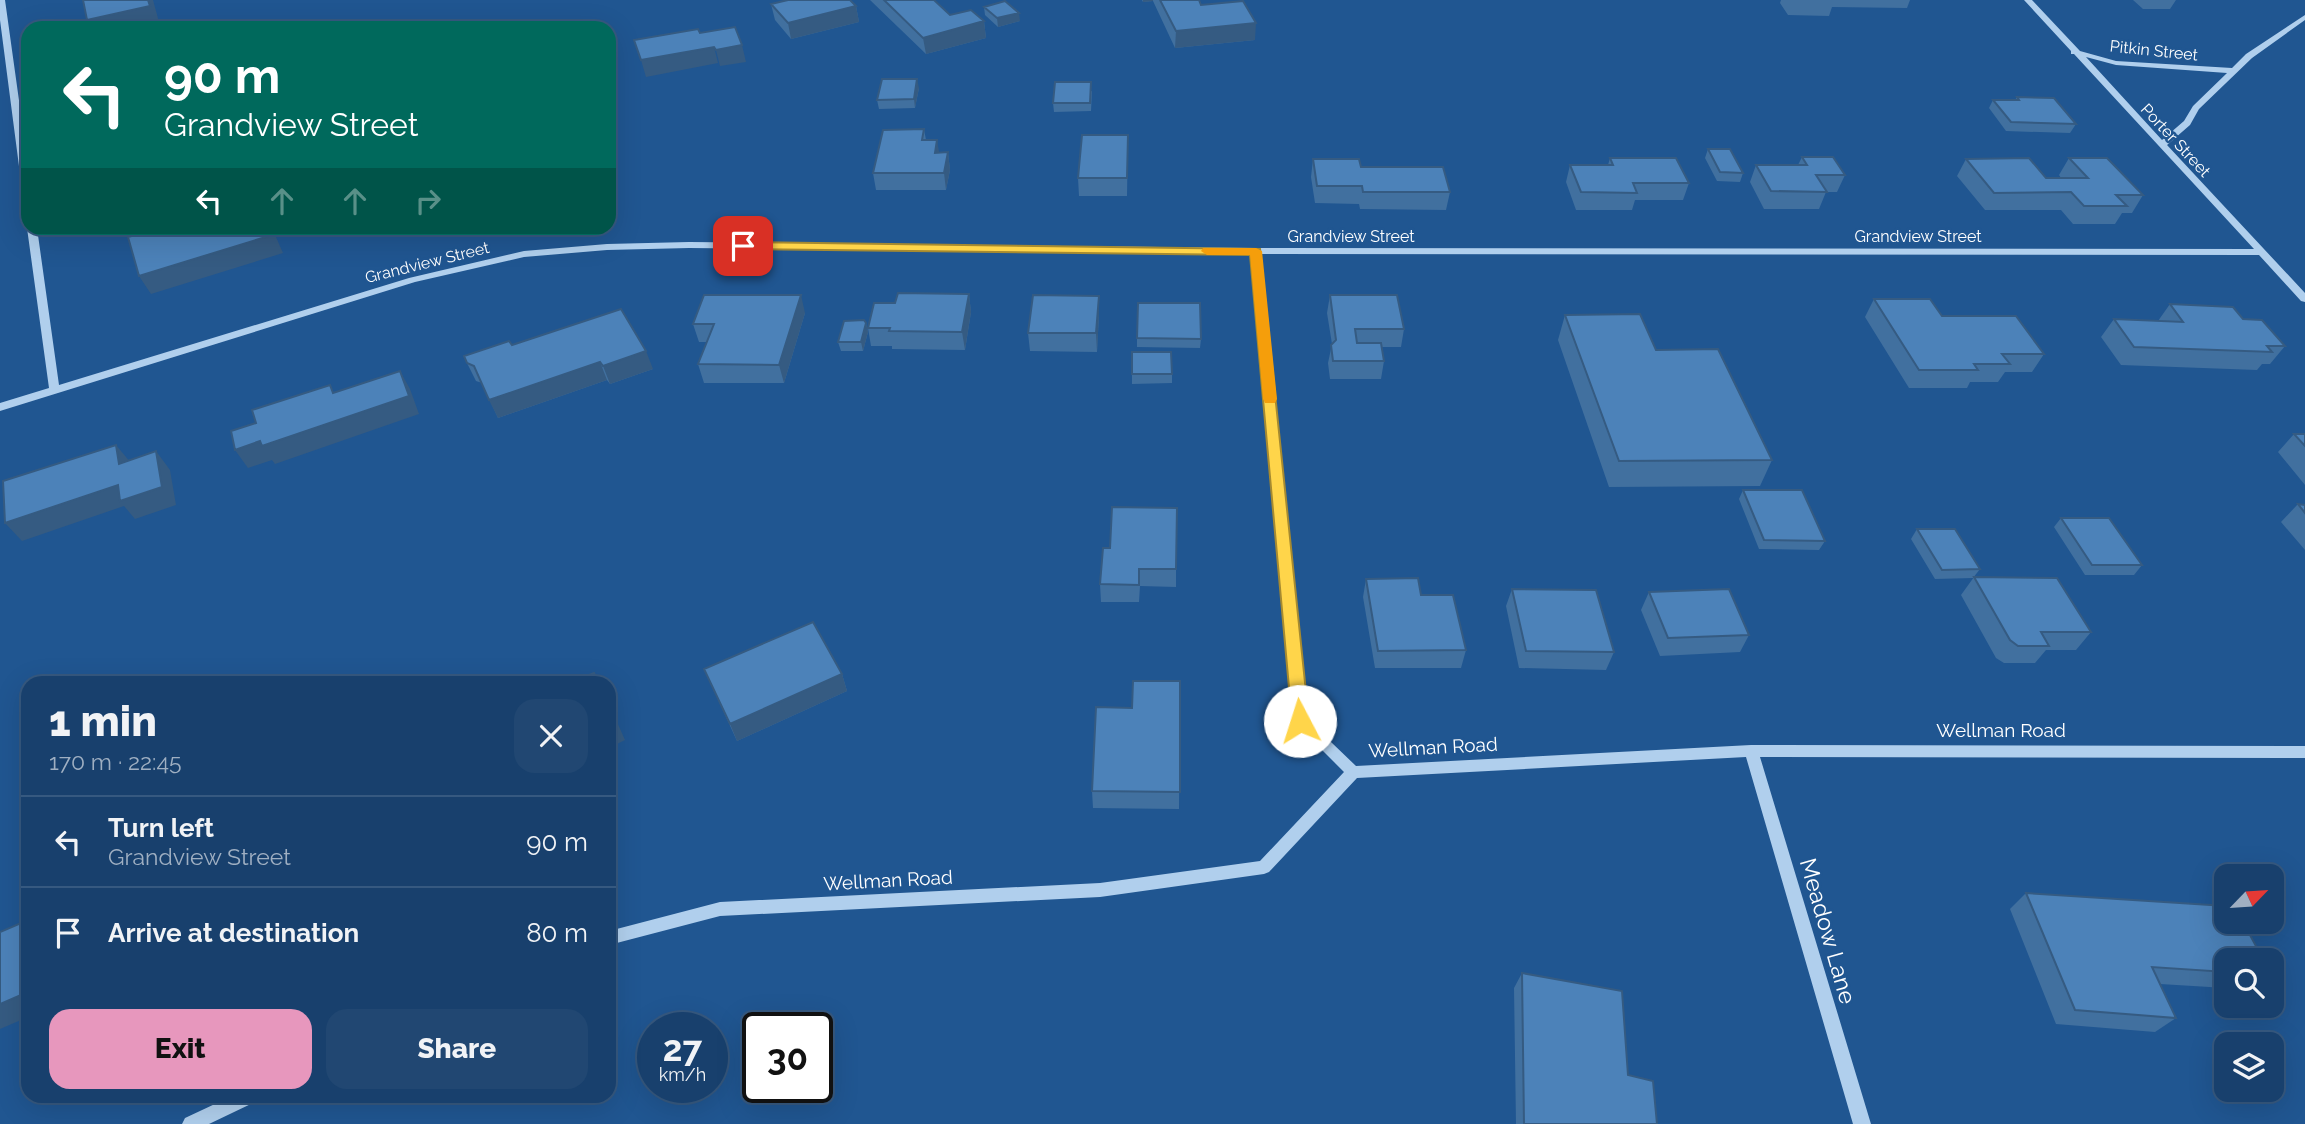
<!DOCTYPE html>
<html lang="en">
<head>
<meta charset="utf-8">
<style>
	body { margin:0; font-family:Raleway,sans-serif; background:#214772; color:#f1f3f6; height:100vh; display:flex; flex-direction:column; font-size:26px; white-space:nowrap }
	* { box-sizing:border-box; margin:0 }
	p { font-size:23px; color:#9fafc2 }
	.icon { flex:none; width:38px; height:38px; fill:none; stroke:currentColor; stroke-width:2; stroke-linecap:round; stroke-linejoin:round }
	.map { position:relative; flex:1; overflow:hidden }
	.drawer { position:absolute; left:21px; top:676px; width:595px; height:427px; display:flex; flex-direction:column; background:#18406d; border-radius:21px; box-shadow:0 7px 28px #0002,0 0 0 2px #365980 }
	.drawer>* { flex:none }
	.top-card { position:absolute; left:21px; top:21px; width:595px; height:214px; border-radius:21px; box-shadow:0 7px 28px #0002,0 0 0 2px #365980; background:#00695c; color:#fff; overflow:hidden }
	.needle { width:46px; rotate:65deg }
	.tools { position:absolute; left:2214px; top:864px; display:grid; gap:14px }
	.tools a { display:grid; place-items:center; width:70px; height:70px; border-radius:14px; background:#18406d; box-shadow:0 7px 28px #0002,0 0 0 2px #365980; font-size:35px }
	.speed { position:absolute; left:637px; top:1012px; display:flex; gap:14px; font-size:35px; font-weight:700; text-align:center }
	.speed>* { display:grid; place-content:center; width:91px; height:91px; border-radius:50%; background:#18406d; box-shadow:0 7px 28px #0002,0 0 0 2px #365980; line-height:1 }
	.speed small { font-size:18px; font-weight:400 }
	.speed .limit { border:4px solid #111; border-radius:10px; background:#fff; color:#111 }
	.pin { position:absolute; display:grid; place-items:center; width:60px; height:60px; color:#fff; margin:-30px; border-radius:14px; box-shadow:0 4px 10px #0006 }
	.me { position:absolute; width:77px; margin:-38px; rotate:355deg; stroke-linejoin:round; filter:drop-shadow(0 0 5px #0008) }
	.turn { display:flex; align-items:center; gap:24px; height:147px; padding:0 28px; font-size:32px }
	.turn .icon { width:91px; height:91px; stroke-width:2.5 }
	.turn b { display:block; font-size:49px; line-height:60px }
	.lanes { display:flex; align-items:center; height:66px; padding:0 28px; background:#0003; justify-content:center; gap:35px; direction:ltr }
	.lanes .off { opacity:.35 }
	.round { display:grid; place-items:center; flex:none; width:74px; height:74px; border-radius:21px; background:#214772 }
	.overview { display:flex; align-items:center; justify-content:space-between; height:119px; padding:0 28px }
	h1 { font-size:42px; font-weight:800; line-height:52px }
	.primary-button { display:flex; gap:14px; margin-top:auto; padding:14px 28px }
	.primary-button a { flex:1; height:80px; border-radius:21px; background:#e797bd; color:#111; font-size:28px; font-weight:800; line-height:80px; text-align:center }
	.primary-button a+a { background:#214772; color:#f1f3f6 }
	ul { padding:0; list-style:none }
	li { display:flex; align-items:center; gap:21px; height:91px; padding:0 28px; border-top:2px solid #365980 }
	li div { flex:1 }
	li b { display:block; font-size:26px }
	li em { font-style:normal }
	.map>svg:first-child { display:block }
	.lines { fill:none; stroke-linecap:round; stroke-linejoin:round }
	.minor { fill:#b0cfed; fill-rule:evenodd }
	.wall { fill:#41709f }
	.shaded-wall { fill:#355b82 }
	.building { fill:#4c82b9; stroke:#355b82; stroke-width:2 }
	.route { fill:#ffd54a; stroke:#a68a30; stroke-width:2 }
	.slow { fill:#f59e0b }
	.labels { text-anchor:middle; stroke-width:5; stroke-linejoin:round; paint-order:stroke }
	.far-street-label { font-size:16px; fill:#fff; stroke:#205691 }
	.street-label { font-size:19px; fill:#fff; stroke:#205691 }
	.near-street-label { font-size:23px; fill:#fff; stroke:#205691 }
</style>
</head>
<body>
<div class="map">
<svg width="2305" height="1124" viewBox="0 0 2305 1124">
	<rect width="100%" height="100%" fill="#205691"/>
	<g class="lines">
		<path class="minor" d="M0 0H5L28 165V200L23 197 0 20Z
			M2024 0H2032L2080 51 2116 61 2232 68 2246 54 2305 15V20L2252 58 2199 109 2190 125 2167 145 2305 293V302L2301 301 2259 255 1261 254 1307 719 1356 766 1751 745 2305 746V758L1760 757 1871 1124H1853L1746 757 1357 778 1269 872 1264 874 1100 897 720 916 609 945V931L720 902 1100 883 1260 861 1344 772 1293 721 1251 254 689 248 607 250 524 257 415 282 0 411V403L49 388 27 228 28 227 37 228 59 385 409 278 524 251 607 244 689 242 1256 248 2254 249 2074 54H2071V51ZM2086 57 2116 65 2227 73 2193 106 2184 121 2162 140Z
			M232 1096H257L255 1102 209 1124H182L185 1118Z"/>
	</g>
	<path class="wall" d="M870 0H934L950 15 984 21 986 38 926 54Z
		M1142 0H1199L1201 5 1255 40 1175 48 1153 1 1143 2Z
		M1781 0H1910L1907 8 1832 7 1829 16 1788 15 1780 3Z
		M2133 0H2176L2170 9H2143Z
		M771 4 856 6 859 22 791 39 775 20Z
		M984 7 1020 21 998 27 985 15Z
		M919 88 915 108 879 109 877 100Z
		M1092 91 1091 111 1054 112 1053 103Z
		M2017 97 2076 124 2070 133 2006 131 1989 108 1993 100H2015Z
		M924 129 926 140 939 152H948L950 170 946 190H876L873 173Z
		M1128 135 1127 196H1079L1078 178Z
		M1708 149 1743 173 1740 182 1717 181 1705 158Z
		M1802 157 1845 175 1837 192H1826L1819 209H1764L1750 182 1756 165H1798Z
		M1610 158 1689 183 1683 200H1635L1632 210H1576L1566 182 1570 165H1608Z
		M2069 158 2143 195 2132 213H2122L2115 224H2073L2061 210H1985L1957 176 1966 159 2046 178H2061L2059 175Z
		M1313 159 1361 167 1450 192 1446 210 1360 209 1359 204 1315 203 1311 177Z
		M969 294 971 312 965 350 892 349V346H871L868 328 895 303Z
		M1330 295 1404 329 1401 347H1381L1384 361 1381 379H1330L1328 363 1332 344 1327 313Z
		M1099 296V314L1097 352 1030 351 1028 333Z
		M1874 299 1942 316 2044 354 2032 372H2005L1998 382H1970L1967 388H1909L1865 317Z
		M2170 304 2243 319 2285 346 2270 364H2262L2257 370 2121 365 2101 337 2114 319 2158 321Z
		M805 313 784 383H704L698 364 707 342H699L693 324Z
		M1565 315 1656 350 1772 460 1760 486 1609 487 1558 340Z
		M866 323 868 332 863 351H841L838 342Z
		M1137 338 1201 339 1200 348 1137 347Z
		M512 345 653 369 610 384 607 380 498 418 482 383 476 381 467 363Z
		M1132 352 1172 374V383L1132 384Z
		M2294 434H2305V485L2278 452Z
		M1743 490 1825 541 1819 550 1759 549 1739 499Z
		M2298 504 2305 505V550L2281 522Z
		M2061 518 2142 565 2134 575H2085L2054 527Z
		M1917 529 1980 569 1973 578 1935 579 1911 539Z
		M1110 548 1176 569V587L1140 586 1139 602H1101L1100 584Z
		M1974 577 2091 632 2076 650H2046L2035 663H2004L1996 658 1961 595Z
		M1366 579 1421 595 1466 650 1461 668H1375L1363 597Z
		M1512 589 1614 652 1606 670 1519 668 1506 606Z
		M1649 592 1749 635 1740 652 1660 656 1641 610Z
		M704 669 842 674 847 691 737 741Z
		M1180 681 1179 809 1093 808 1092 791 1132 708Z
		M2026 893 2226 961V988L2160 984 2176 1018 2155 1032 2056 1024 2010 909Z
		M1522 973 1657 1124H1516L1514 988Z"/>
	<path class="shaded-wall" d="M148 0H153L159 22 135 28H92L87 20Z
		M1143 0H1153V1L1143 2Z
		M856 6 859 22 791 39 788 23Z
		M1019 13 1020 21 998 27 997 18Z
		M984 21 986 38 926 54 923 38Z
		M1256 23 1255 40 1175 48 1176 31Z
		M742 45 746 62 720 66 716 50Z
		M714 47 718 63 646 77 641 60Z
		M917 79 919 88 915 108 914 99Z
		M937 140 940 157 935 153Z
		M948 152 950 170 946 190 944 173Z
		M269 228H272L283 253 151 294 139 276Z
		M969 294 971 312 965 350 962 332Z
		M801 295 805 313 784 383 779 365Z
		M1099 296V314L1097 352 1096 333Z
		M866 323 868 332 863 351 861 342Z
		M646 351 653 369 610 384 603 366Z
		M600 362 607 380 498 418 489 400Z
		M400 371 410 389 419 414 275 464 272 460 248 468 235 450Z
		M116 445 131 463 119 464Z
		M156 451 170 470 176 505 135 519 124 506 22 541 5 523Z
		M842 674 847 691 737 741 730 724Z
		M609 704 625 740 609 748Z
		M28 992V1017L0 1029V1004Z"/>
	<path class="building" d="M83 0H148L150 6 87 20Z
		M788 0H850L856 6 788 23 771 4Z
		M884 0H934L950 15 971 10 984 21 923 38Z
		M1160 0H1199L1201 5 1243 1 1256 23 1176 31Z
		M1005 1 1019 13 997 18 984 7Z
		M735 27 742 45 716 50 714 47 641 60 634 40 698 29 700 33Z
		M882 79H917L914 99 877 100Z
		M1055 82H1091L1090 103H1053Z
		M2017 97 2054 98 2076 124 2011 122 1993 100H2019Z
		M924 129 922 140H937L935 153 948 152 944 173H873L883 130Z
		M1082 135H1128L1127 178H1078Z
		M1708 149H1730L1743 173 1720 172Z
		M1802 157H1833L1845 175H1816L1827 192 1771 191 1756 165H1807Z
		M1610 158H1676L1689 183H1633L1637 193 1581 192 1570 165H1613Z
		M2029 158 2046 178H2088L2069 158H2107L2143 195H2116L2127 206H2084L2071 192 1994 193 1966 159Z
		M1313 159H1359L1361 167H1443L1450 192H1363L1362 186H1317Z
		M161 228H269L272 235 139 276 128 237Z
		M898 293 969 294 962 332 889 331 890 328H868L874 303H895Z
		M704 295H801L779 365 698 364 714 324H693Z
		M1033 295 1099 296 1096 333H1028Z
		M1330 295H1397L1404 329H1355L1357 343H1381L1384 361H1333L1331 345 1336 340Z
		M1874 299H1930L1942 316H2016L2044 354H2002L2010 364H1974L1978 370H1919Z
		M1138 303H1200L1201 339 1137 338Z
		M2170 304 2233 307 2243 319 2262 320 2285 346H2267L2272 352 2134 347 2114 319 2183 322Z
		M621 309 646 351 603 366 600 362 489 400 474 366 467 363 464 356 509 341 512 345Z
		M1640 314 1656 350 1718 349 1772 460 1619 461 1565 315Z
		M864 320 866 323 861 342H838L844 321Z
		M1132 352H1171L1172 374H1132Z
		M400 371 409 396 262 446 260 441 235 450 231 431 256 423 252 410 330 385 333 393Z
		M2294 434H2305V446Z
		M116 445 119 464 156 451 162 487 120 501 118 485 5 523 3 481Z
		M1743 490H1802L1825 541 1764 540Z
		M2298 504 2305 505V513Z
		M1112 507 1177 508 1176 569H1139V585L1100 584 1103 548H1110Z
		M2061 518H2109L2142 565H2092Z
		M1917 529H1955L1980 569 1942 570Z
		M1974 577 2057 578 2091 632H2041L2049 646H2018L2010 640Z
		M1418 578 1421 595H1453L1466 650 1378 651 1366 579Z
		M1512 589 1596 590 1614 652 1526 651Z
		M1729 589 1749 635 1668 638 1649 592Z
		M813 622 842 674 730 724 704 669Z
		M594 673 598 682H571Z
		M523 676 526 682H507Z
		M1133 681H1180V792L1092 791 1096 707 1132 708Z
		M609 707 616 723 609 726Z
		M2026 893 2226 906V922H2243L2264 961H2226V972L2152 967 2176 1018 2075 1010Z
		M28 920V992L0 1004V932Z
		M1522 973 1622 991 1628 1075 1653 1081 1657 1124H1524Z"/>
	<path class="route" d="M743 242 1260 249 1309 721 1307 726 1300 728 1294 726 1292 721 1250 255 739 249V243Z"/>
	<path class="slow" d="M1203 248H1256L1262 251 1277 399 1275 403H1265L1263 399 1250 255H1207L1201 251Z"/>
	<g class="labels">
		<g class="far-street-label">
			<text transform="translate(2154 50) rotate(6)" y="6">Pitkin Street</text>
			<text transform="translate(2176 140) rotate(47)" y="6">Porter Street</text>
			<text x="1351" y="242">Grandview Street</text>
			<text x="1918" y="242">Grandview Street</text>
			<text transform="translate(427 262) rotate(-14)" y="6">Grandview Street</text>
		</g>
		<g class="street-label">
			<text x="2001" y="737">Wellman Road</text>
			<text transform="translate(1433 747) rotate(-3)" y="7">Wellman Road</text>
			<text transform="translate(888 880) rotate(-3)" y="7">Wellman Road</text>
		</g>
		<g class="near-street-label">
			<text transform="translate(1828 931) rotate(74)" y="8">Meadow Lane</text>
		</g>
	</g>
</svg>
<div class="tools">
<a><svg class="needle" viewBox="-14 -14 28 28"><path d="M0-13l5 13h-10z" fill="#e53935"/><path d="M0 13l5-13h-10z" fill="#9fafc2"/></svg></a>
<a><svg class="icon" aria-label="search" viewBox="0 0 24 24"><circle cx="10" cy="10" r="6"/><path d="M15 15l6 6"/></svg></a>
<a><svg class="icon" aria-label="layers" viewBox="0 0 24 24"><path d="M12 4l9 5-9 5-9-5zM3 14l9 5 9-5"/></svg></a>
</div>
<div class="speed"><div>27<small>km/h</small></div><div class="limit">30</div></div>
<div class="pin" style="left:743px;top:246px;background:#d93025"><svg class="icon" aria-label="arrive" viewBox="0 0 24 24"><path d="M6 21V4h12l-3 4 3 4H6"/></svg></div>
<svg class="me" style="left:1300px;top:721px" viewBox="-20 -20 40 40"><circle r="19" fill="#fff"/><path d="M0-13L10 11 0 6-10 11z" fill="#ffd54a"/></svg>
<div class="top-card">
<div class="turn"><svg class="icon" aria-label="left" viewBox="0 0 24 24"><path d="M17 20v-9H6M10 6l-5 5 5 5"/></svg><div><b>90 m</b>Grandview Street</div></div>
<div class="lanes"><svg class="icon" aria-label="left" viewBox="0 0 24 24"><path d="M17 20v-9H6M10 6l-5 5 5 5"/></svg><svg class="icon off" aria-label="ahead" viewBox="0 0 24 24"><path d="M12 20V5M6 11l6-6 6 6"/></svg><svg class="icon off" aria-label="ahead" viewBox="0 0 24 24"><path d="M12 20V5M6 11l6-6 6 6"/></svg><svg class="icon off" aria-label="right" viewBox="0 0 24 24"><path d="M7 20v-9h11M14 6l5 5-5 5"/></svg></div>
</div>
<section class="drawer">
<div class="overview"><div><h1>1 min</h1><p>170 m · 22:45</p></div><a class="round"><svg class="icon" aria-label="close" viewBox="0 0 24 24"><path d="M6 6l12 12M18 6L6 18"/></svg></a></div>
<ul>
<li><svg class="icon" aria-label="left" viewBox="0 0 24 24"><path d="M17 20v-9H6M10 6l-5 5 5 5"/></svg><div><b>Turn left</b><p>Grandview Street</p></div><em>90 m</em></li>
<li><svg class="icon" aria-label="arrive" viewBox="0 0 24 24"><path d="M6 21V4h12l-3 4 3 4H6"/></svg><div><b>Arrive at destination</b></div><em>80 m</em></li>
</ul>
<div class="primary-button"><a>Exit</a><a>Share</a></div>
</section>
</div>
</body>
</html>
